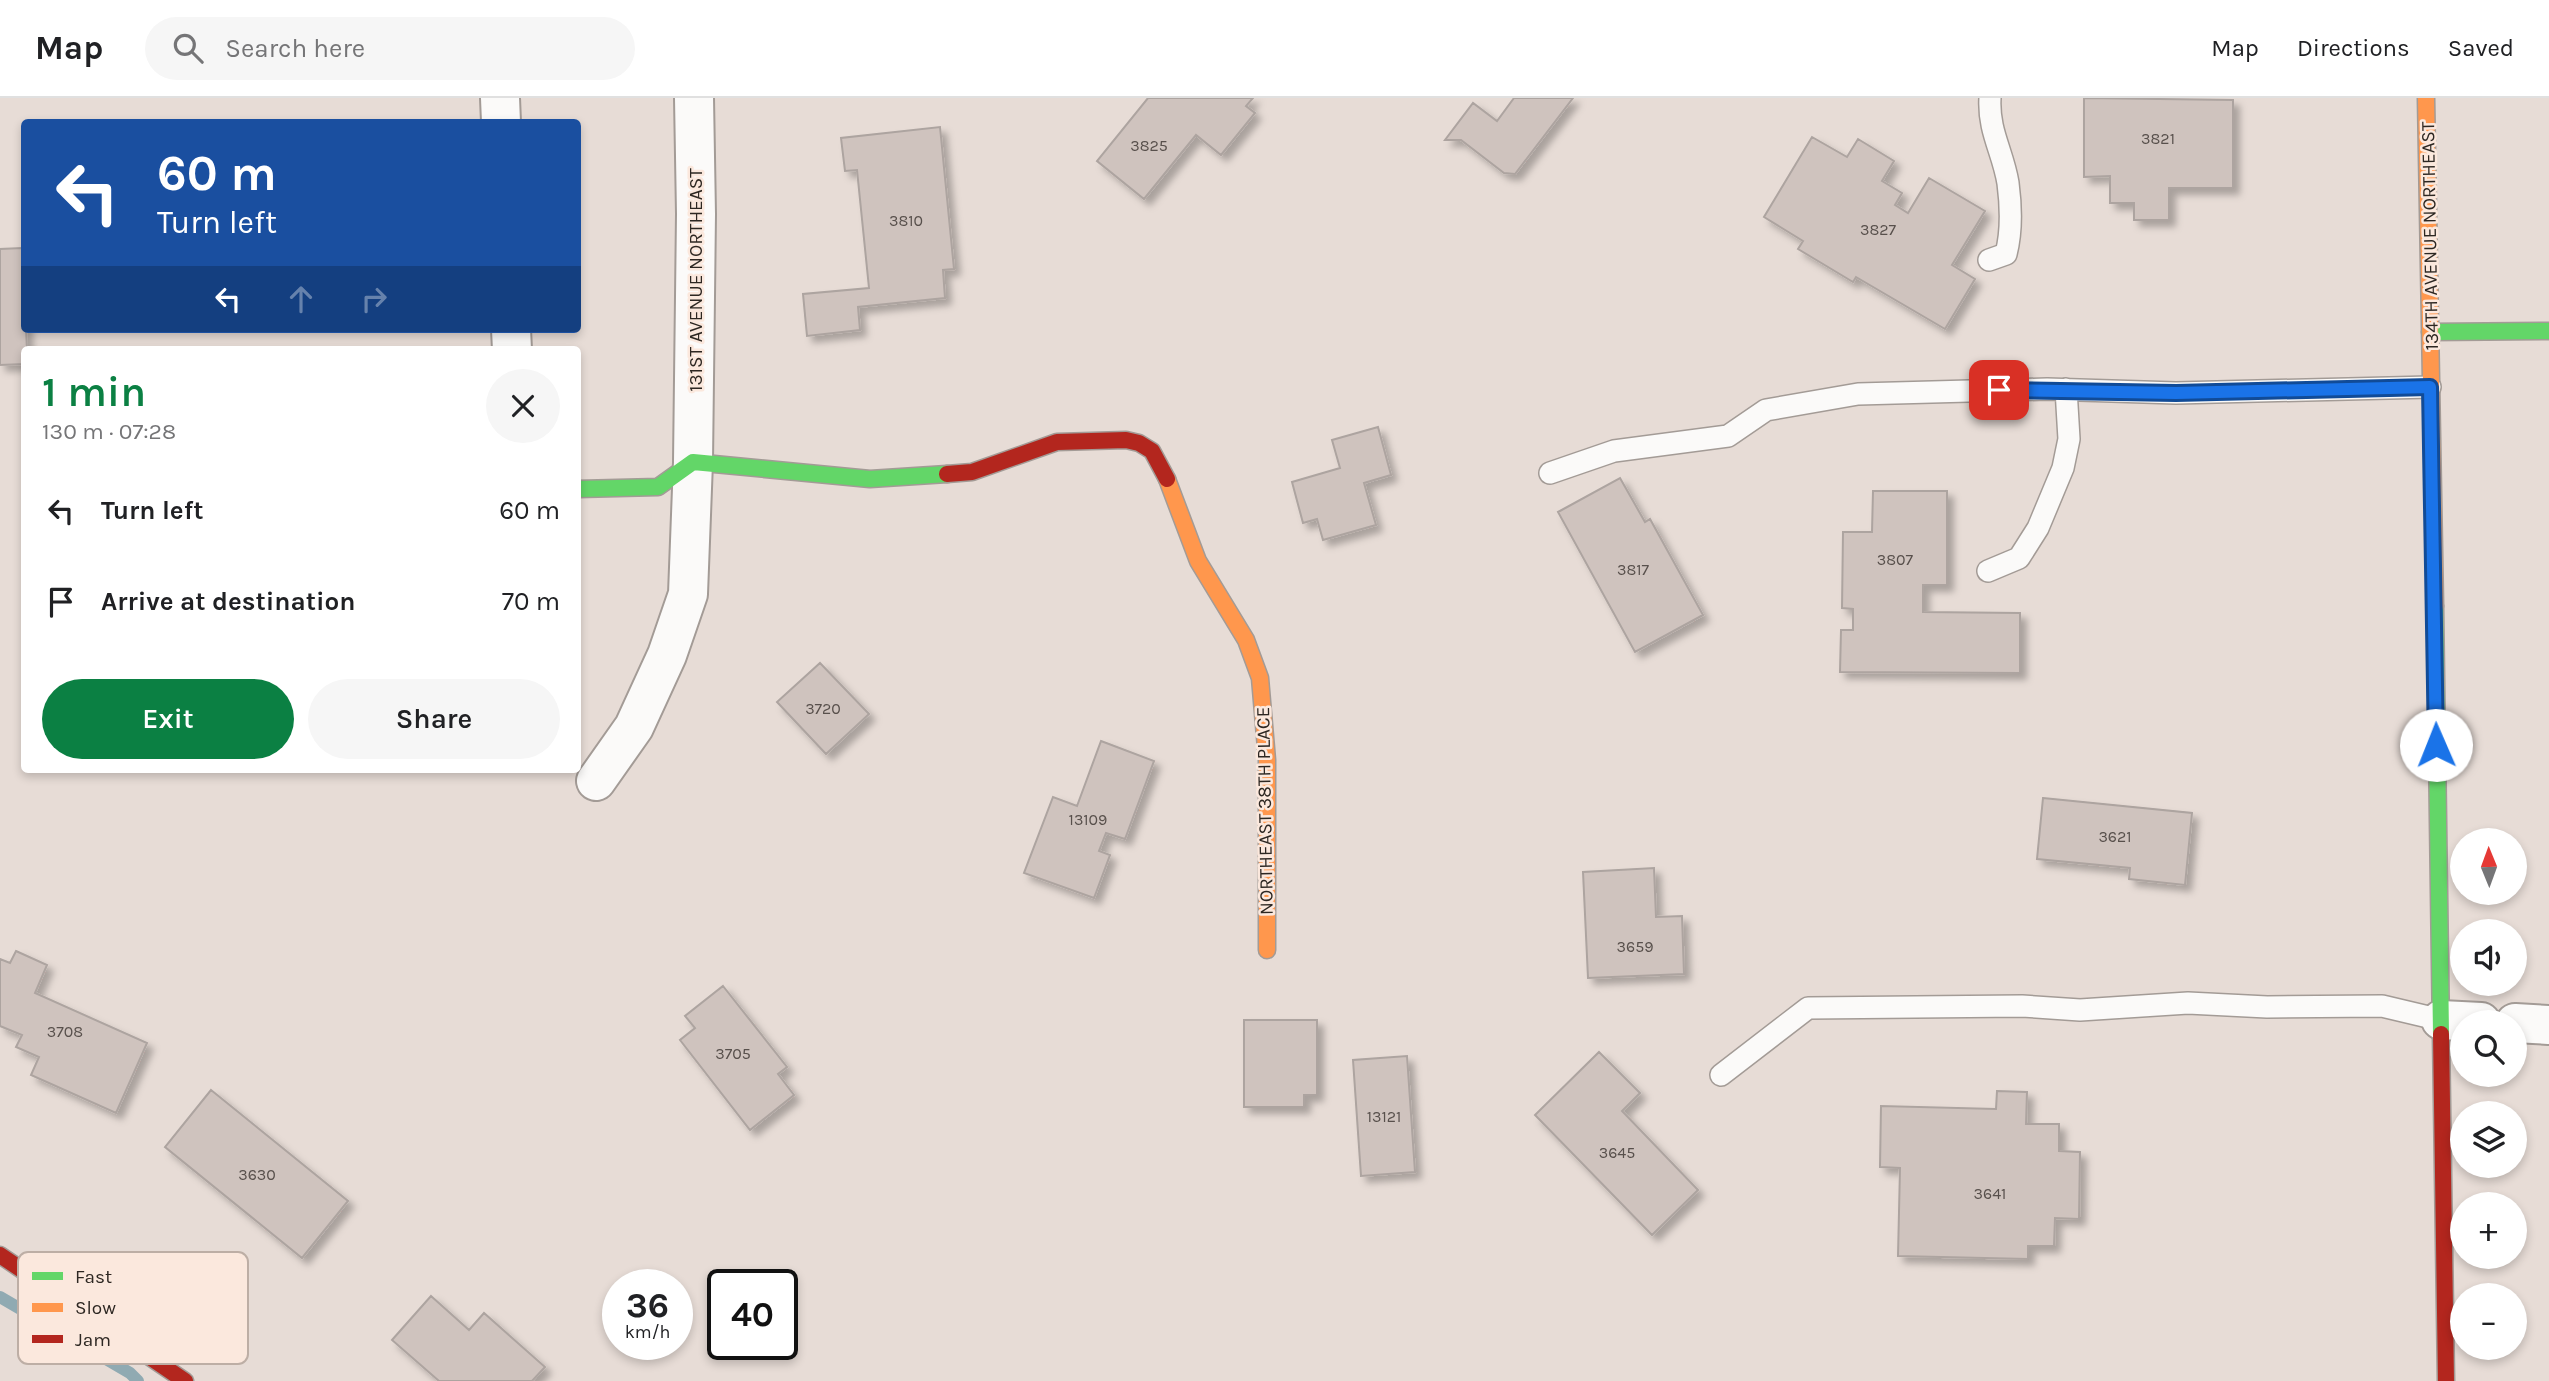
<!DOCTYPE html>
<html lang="en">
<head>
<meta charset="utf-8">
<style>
	body { margin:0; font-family:Karla,sans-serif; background:#f6f6f6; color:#202124; height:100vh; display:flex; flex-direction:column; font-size:26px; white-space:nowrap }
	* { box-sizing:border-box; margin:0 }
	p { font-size:23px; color:#757577 }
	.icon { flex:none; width:38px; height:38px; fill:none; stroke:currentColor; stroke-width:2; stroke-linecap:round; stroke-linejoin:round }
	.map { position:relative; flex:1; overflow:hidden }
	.sheet { position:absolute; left:21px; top:248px; width:560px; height:427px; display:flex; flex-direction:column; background:#fff; border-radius:7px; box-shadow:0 4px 10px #0003 }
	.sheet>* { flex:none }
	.top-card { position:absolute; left:21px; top:21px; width:560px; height:214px; border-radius:7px; box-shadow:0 4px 10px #0003; background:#1a4fa0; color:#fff; overflow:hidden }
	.needle { width:46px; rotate:359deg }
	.tools { position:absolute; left:2450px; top:730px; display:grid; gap:14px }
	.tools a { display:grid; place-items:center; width:77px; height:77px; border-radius:50%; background:#fff; box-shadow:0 4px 10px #0003; font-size:35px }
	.speed { position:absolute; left:602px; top:1171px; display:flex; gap:14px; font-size:35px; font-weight:700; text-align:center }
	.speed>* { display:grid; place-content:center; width:91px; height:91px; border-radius:50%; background:#fff; box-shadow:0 4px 10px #0003; line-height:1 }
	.speed small { font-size:18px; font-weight:400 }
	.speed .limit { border:4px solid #111; border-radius:10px; background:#fff; color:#111 }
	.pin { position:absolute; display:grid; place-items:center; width:60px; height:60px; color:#fff; margin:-30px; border-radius:14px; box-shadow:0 4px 10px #0006 }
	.me { position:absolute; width:77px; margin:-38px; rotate:359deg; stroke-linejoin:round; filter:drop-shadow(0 0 5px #0008) }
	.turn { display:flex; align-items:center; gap:24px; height:147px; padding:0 21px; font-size:32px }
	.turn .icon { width:91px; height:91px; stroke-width:2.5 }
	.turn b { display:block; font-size:49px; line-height:60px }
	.lanes { display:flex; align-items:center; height:66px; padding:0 21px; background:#0003; justify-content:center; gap:35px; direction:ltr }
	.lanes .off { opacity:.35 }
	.round { display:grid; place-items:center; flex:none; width:74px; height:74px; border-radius:37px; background:#f6f6f6 }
	.overview { display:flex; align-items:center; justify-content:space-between; height:119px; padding:0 21px }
	h1 { font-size:42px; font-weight:600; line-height:52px; color:#0b8043 }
	.cta { display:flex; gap:14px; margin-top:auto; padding:14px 21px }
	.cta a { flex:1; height:80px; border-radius:42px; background:#0b8043; color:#fff; font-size:28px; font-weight:600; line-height:80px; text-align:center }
	.cta a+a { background:#f6f6f6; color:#202124 }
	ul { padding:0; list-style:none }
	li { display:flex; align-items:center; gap:21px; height:91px; padding:0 21px }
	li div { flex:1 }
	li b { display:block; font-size:26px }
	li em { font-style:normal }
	header { display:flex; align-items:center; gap:42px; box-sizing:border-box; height:98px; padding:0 35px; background:#fff; border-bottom:2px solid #e0e0e0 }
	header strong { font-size:33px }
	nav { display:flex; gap:38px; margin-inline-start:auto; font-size:24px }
	.search { width:490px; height:63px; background:#f6f6f6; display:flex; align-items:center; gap:18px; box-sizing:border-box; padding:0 24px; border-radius:38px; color:#757577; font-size:26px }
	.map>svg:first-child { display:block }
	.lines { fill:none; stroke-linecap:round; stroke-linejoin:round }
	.stream { stroke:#90aab2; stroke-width:12 }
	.building { fill:#cfc3be; stroke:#ada4a0; stroke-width:2; filter:url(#shadow) }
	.lane-casing { stroke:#a39b96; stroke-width:24 }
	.street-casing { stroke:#a39b96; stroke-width:42 }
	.fast-casing { stroke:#a39b96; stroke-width:19 }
	.slow-casing { stroke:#a39b96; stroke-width:19 }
	.jam-casing { stroke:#a39b96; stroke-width:19 }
	.lane { stroke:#fbfaf9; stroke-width:21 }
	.street { stroke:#fbfaf9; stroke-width:38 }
	.fast { stroke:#63d668; stroke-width:16 }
	.slow { stroke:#ff974d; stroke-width:16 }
	.jam { stroke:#b3261e; stroke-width:16 }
	.route-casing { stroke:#114b97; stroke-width:18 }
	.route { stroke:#1a73e8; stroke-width:12 }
	.labels { text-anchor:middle; stroke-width:5; stroke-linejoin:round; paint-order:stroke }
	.number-label { font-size:16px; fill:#58504c }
	.street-label { font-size:19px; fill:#2d2722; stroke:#fbe8dd }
	.key { fill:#fbe8dd; stroke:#bdaea5; stroke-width:2 }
	.key-label { font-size:19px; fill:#2d2722 }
</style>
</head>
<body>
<header>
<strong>Map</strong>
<div class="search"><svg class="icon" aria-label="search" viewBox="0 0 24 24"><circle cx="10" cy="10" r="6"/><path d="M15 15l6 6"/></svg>Search here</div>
<nav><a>Map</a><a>Directions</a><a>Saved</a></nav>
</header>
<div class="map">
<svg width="2549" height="1283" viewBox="0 0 2549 1283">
	<defs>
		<filter id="shadow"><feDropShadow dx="6" dy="6" stdDeviation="3.5" flood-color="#0004"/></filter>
	</defs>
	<rect width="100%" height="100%" fill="#e7dcd6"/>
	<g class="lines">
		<path class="stream" d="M0 1199 130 1275 138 1283"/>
	</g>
	<path class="building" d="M1148 0H1253L1246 8 1255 15 1221 57 1196 37 1144 101 1097 63Z
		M1514 0H1573L1515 76 1504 75 1461 42H1445L1473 5 1497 23Z
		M2084 0 2233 2V90H2169V122H2134V105H2110V78L2084 79Z
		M940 29 954 171 943 172 945 200 858 209 860 232 807 238 803 196 869 190 857 72 845 73 841 40Z
		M1812 39 1847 59 1858 41 1894 63 1882 83 1902 95 1895 107 1908 115 1929 80 1985 113 1952 167 1975 181 1945 231 1856 179 1853 184 1798 151 1803 143 1764 119Z
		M22 150 27 252H24V266L0 267V151Z
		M1378 329 1391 377 1364 385 1376 427 1323 442 1317 421 1303 425 1292 384 1340 370 1332 342Z
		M1620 380 1645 424 1650 421 1703 517 1635 554 1558 414Z
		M1873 393H1947V487H1923V514L2020 515V575L1840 574 1841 532H1853V511L1842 510 1843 434H1872Z
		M820 565 869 616 826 656 777 604Z
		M1101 643 1154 663 1125 741 1106 735 1099 753 1110 757 1094 800 1024 775 1053 699 1077 708Z
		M2043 700 2192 715 2185 787 2129 781 2130 770 2037 761Z
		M1654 770 1656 819 1682 818 1684 876 1588 880 1583 774Z
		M16 853 47 867 35 895 147 945 116 1015 31 977 39 959 16 949 22 937 0 928V861L10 865Z
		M723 888 787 969 778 976 794 997 750 1032 680 942 695 930 685 918Z
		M1244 922H1317V997H1304V1009H1244Z
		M1599 954 1640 995 1622 1013 1698 1092 1652 1137 1535 1017Z
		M1407 958 1415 1074 1361 1078 1353 962Z
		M211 992 348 1103 302 1160 165 1049Z
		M1997 993 2027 994 2026 1026H2059V1053L2080 1054 2079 1121 2055 1120 2054 1148H2028V1161L1898 1158 1900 1070 1880 1069 1881 1008 1996 1011Z
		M431 1198 469 1232 484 1215 545 1269 532 1283H439L392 1242Z"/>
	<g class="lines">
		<defs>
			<path id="lane" d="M1989 162 2006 156C2012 133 2011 108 2008 85 2003 54 1988 33 1990 0
				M1550 375 1614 353 1728 338 1766 312 1858 296 2047 291 2176 295 2430 289
				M1988 473 2019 460 2038 430 2063 370 2069 341 2066 291
				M1721 977 1808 910 2022 908 2080 912 2188 905 2267 909 2382 908 2441 922"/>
			<path id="street" d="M500 0 501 24
				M511 231 512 252
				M596 683 634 629 667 557 688 496 693 364 696 116 694 0
				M2441 922 2481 924
				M2515 925 2549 927"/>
			<path id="fast" d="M2430 234 2549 233
				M578 391 658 389 693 364 870 381 947 376
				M2435 508 2441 936"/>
			<path id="slow" d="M2426 0 2435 508
				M1167 381 1198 463 1246 542 1260 580 1267 662V852"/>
			<path id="jam" d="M947 376 972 374 1057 344 1126 342 1139 345 1152 353 1167 381
				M2441 936 2446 1283
				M0 1157 185 1283"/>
		</defs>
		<use href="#lane" class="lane-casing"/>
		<use href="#street" class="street-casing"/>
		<use href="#fast" class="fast-casing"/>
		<use href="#slow" class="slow-casing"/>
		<use href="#jam" class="jam-casing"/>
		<use href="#lane" class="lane"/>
		<use href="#street" class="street"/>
		<use href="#fast" class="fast"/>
		<use href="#slow" class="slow"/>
		<use href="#jam" class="jam"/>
	</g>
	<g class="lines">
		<defs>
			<path id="route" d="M1999 292 2176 295 2430 289 2436 647"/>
		</defs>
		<use href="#route" class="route-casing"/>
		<use href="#route" class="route"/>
	</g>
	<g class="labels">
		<g class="number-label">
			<text x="2158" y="46">3821</text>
			<text x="1149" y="53">3825</text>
			<text x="906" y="128">3810</text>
			<text x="1878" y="137">3827</text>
			<text x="1895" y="467">3807</text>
			<text x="1633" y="477">3817</text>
			<text x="823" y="616">3720</text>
			<text x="1088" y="727">13109</text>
			<text x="2115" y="744">3621</text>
			<text x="1635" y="854">3659</text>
			<text x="65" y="939">3708</text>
			<text x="733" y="961">3705</text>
			<text x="1384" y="1024">13121</text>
			<text x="1617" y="1060">3645</text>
			<text x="257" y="1082">3630</text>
			<text x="1990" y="1101">3641</text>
		</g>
		<g class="street-label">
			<text transform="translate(2429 138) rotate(-91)" y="7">134TH AVENUE NORTHEAST</text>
			<text transform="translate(695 182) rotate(-90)" y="7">131ST AVENUE NORTHEAST</text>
			<text transform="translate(1264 713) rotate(-91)" y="7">NORTHEAST 38TH PLACE</text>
		</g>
	</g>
	<rect x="18" y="1154" width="230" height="112" rx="10" class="key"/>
	<rect x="32" y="1174" width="31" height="8" fill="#63d668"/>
	<rect x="32" y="1205" width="31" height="9" fill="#ff974d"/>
	<rect x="32" y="1237" width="31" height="8" fill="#b3261e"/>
	<g class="key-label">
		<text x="75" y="1185">Fast</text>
		<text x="75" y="1216">Slow</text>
		<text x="75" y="1248">Jam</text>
	</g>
</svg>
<div class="tools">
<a><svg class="needle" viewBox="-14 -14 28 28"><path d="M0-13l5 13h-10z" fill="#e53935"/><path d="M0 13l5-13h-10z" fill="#757577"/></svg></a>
<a><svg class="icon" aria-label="sound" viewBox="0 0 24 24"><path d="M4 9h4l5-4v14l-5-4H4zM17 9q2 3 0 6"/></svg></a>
<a><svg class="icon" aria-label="search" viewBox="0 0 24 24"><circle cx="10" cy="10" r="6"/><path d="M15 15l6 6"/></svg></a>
<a><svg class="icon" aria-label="layers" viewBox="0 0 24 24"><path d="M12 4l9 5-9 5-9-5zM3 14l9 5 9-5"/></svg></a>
<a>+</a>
<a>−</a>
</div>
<div class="speed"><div>36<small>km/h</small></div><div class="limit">40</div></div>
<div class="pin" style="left:1999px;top:292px;background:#d93025"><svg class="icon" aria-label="arrive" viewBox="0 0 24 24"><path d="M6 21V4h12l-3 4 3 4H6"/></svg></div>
<svg class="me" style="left:2436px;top:647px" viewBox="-20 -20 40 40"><circle r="19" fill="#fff"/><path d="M0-13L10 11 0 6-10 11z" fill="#1a73e8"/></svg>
<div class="top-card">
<div class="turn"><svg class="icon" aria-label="left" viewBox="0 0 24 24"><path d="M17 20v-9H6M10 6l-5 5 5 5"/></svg><div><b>60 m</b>Turn left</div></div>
<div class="lanes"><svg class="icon" aria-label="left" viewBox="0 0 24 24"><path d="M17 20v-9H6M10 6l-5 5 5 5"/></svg><svg class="icon off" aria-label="ahead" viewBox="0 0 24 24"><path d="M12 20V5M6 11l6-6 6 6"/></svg><svg class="icon off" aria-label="right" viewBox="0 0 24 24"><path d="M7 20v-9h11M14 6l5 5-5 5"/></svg></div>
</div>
<section class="sheet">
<div class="overview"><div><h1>1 min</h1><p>130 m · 07:28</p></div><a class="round"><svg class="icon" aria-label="close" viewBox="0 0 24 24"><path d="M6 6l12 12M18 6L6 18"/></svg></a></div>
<ul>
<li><svg class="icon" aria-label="left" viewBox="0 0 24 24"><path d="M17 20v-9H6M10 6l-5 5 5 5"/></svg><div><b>Turn left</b></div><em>60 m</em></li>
<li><svg class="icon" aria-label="arrive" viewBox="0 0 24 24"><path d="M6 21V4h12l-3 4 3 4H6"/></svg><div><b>Arrive at destination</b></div><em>70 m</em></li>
</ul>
<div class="cta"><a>Exit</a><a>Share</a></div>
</section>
</div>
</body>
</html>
